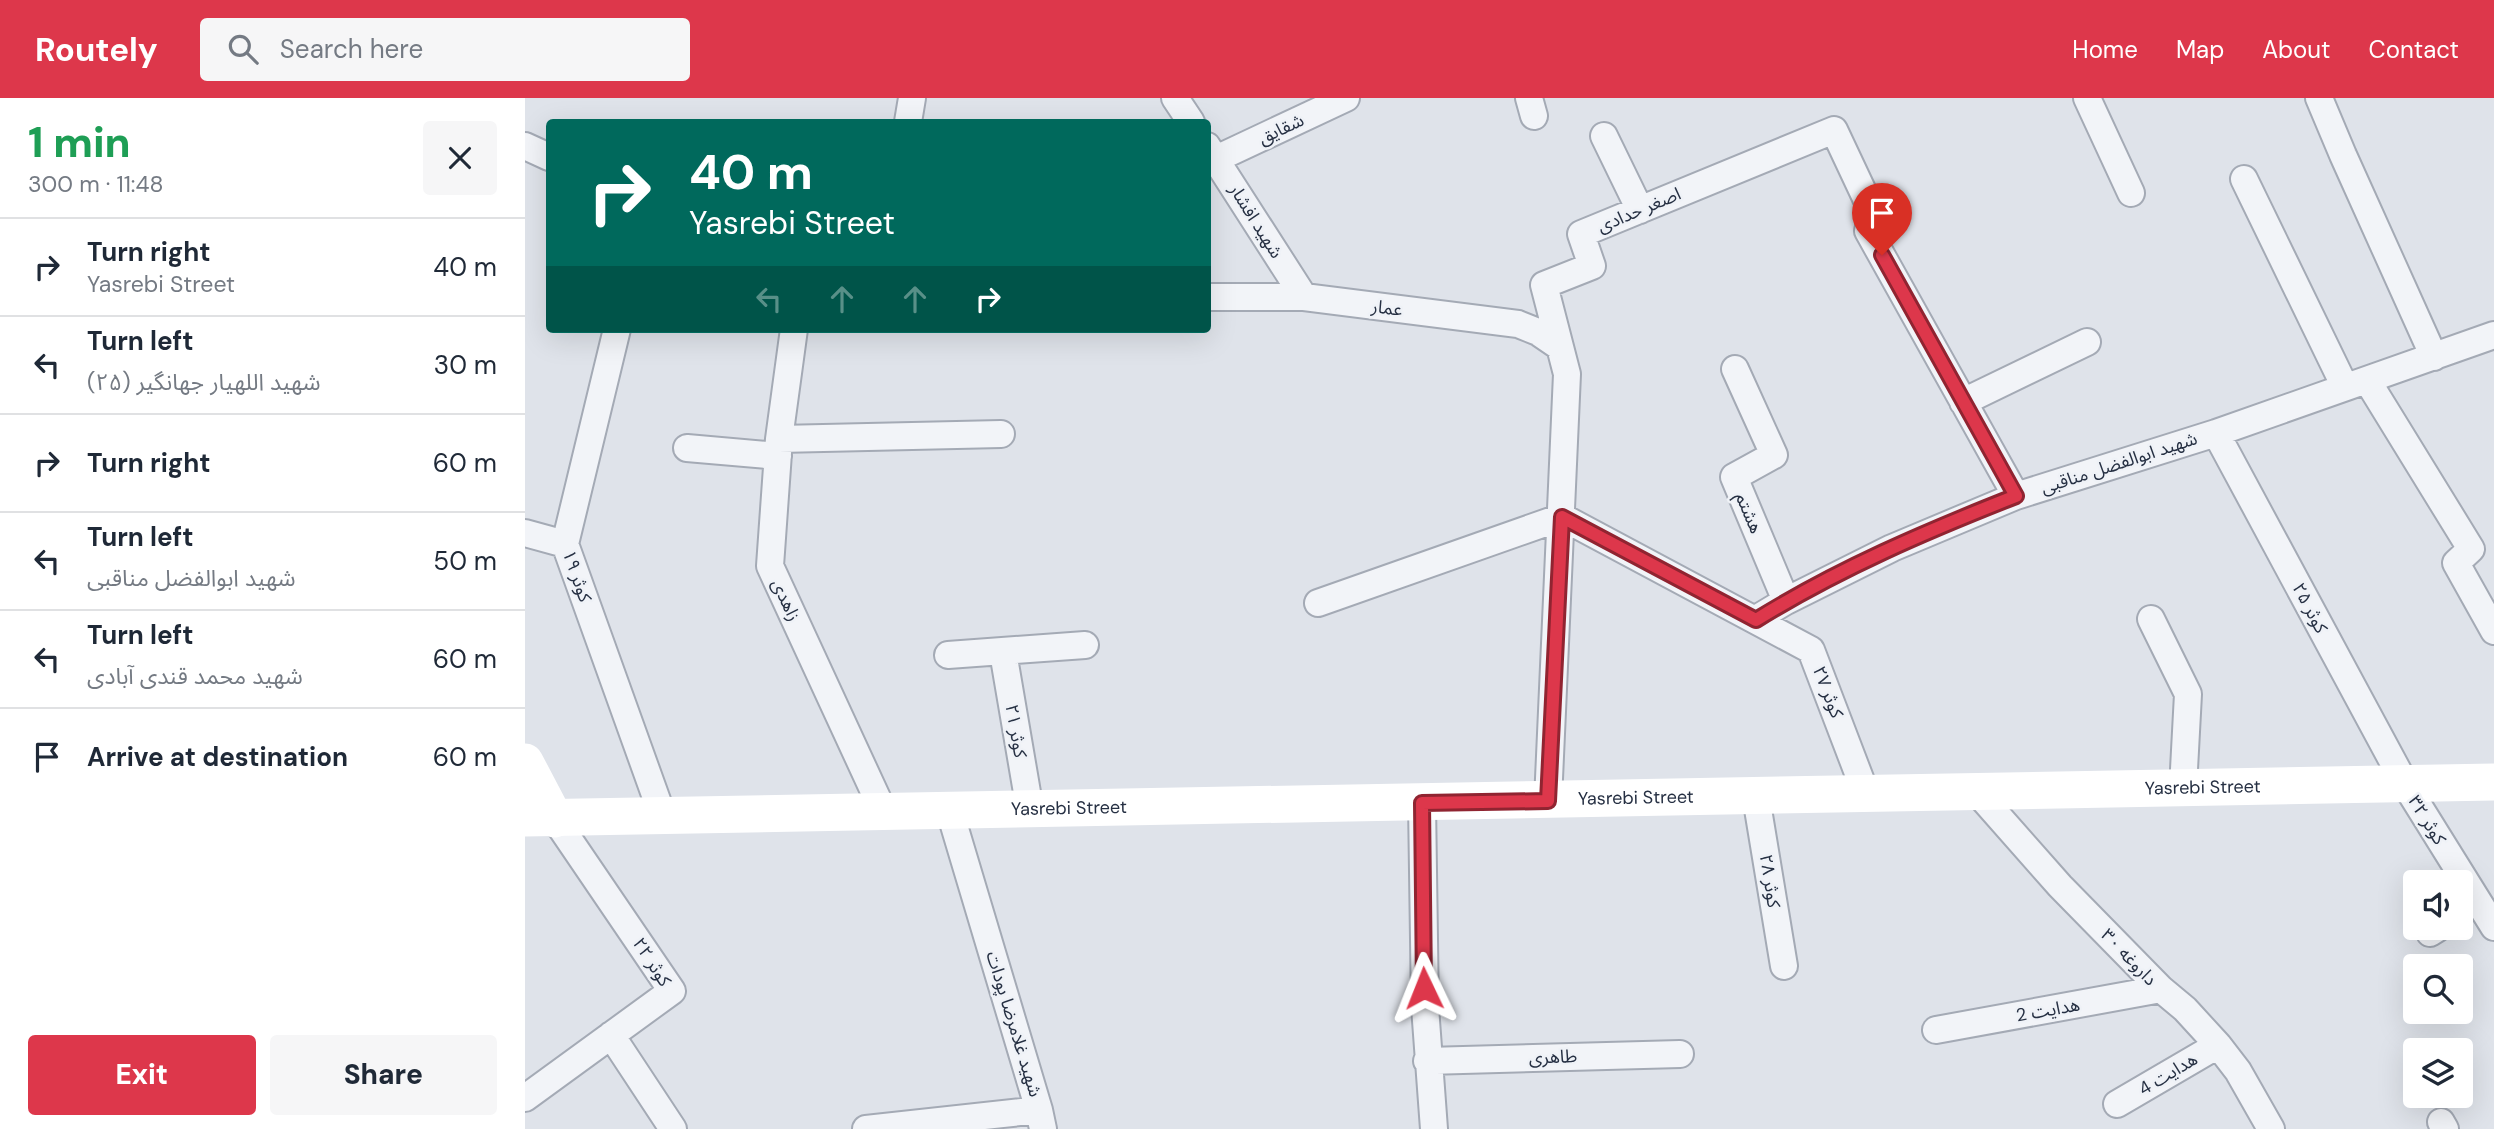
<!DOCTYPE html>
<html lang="en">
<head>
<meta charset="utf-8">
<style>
	body { margin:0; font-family:"DM Sans","Noto Sans Arabic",sans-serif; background:#f6f6f7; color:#1f2937; height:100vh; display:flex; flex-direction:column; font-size:26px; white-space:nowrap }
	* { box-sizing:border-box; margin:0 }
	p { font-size:23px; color:#747a83 }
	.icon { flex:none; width:38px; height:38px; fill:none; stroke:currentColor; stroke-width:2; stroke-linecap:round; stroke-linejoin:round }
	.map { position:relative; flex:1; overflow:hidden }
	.panel { display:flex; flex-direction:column; background:#fff; width:525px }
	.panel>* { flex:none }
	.hud { position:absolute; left:21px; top:21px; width:665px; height:214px; border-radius:7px; box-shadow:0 7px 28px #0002; background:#00695c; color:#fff; overflow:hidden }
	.buttons { position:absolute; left:1878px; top:772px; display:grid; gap:14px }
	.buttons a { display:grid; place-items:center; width:70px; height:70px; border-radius:7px; background:#fff; box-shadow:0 7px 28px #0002; font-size:35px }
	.pin { position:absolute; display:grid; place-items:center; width:60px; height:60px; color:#fff; margin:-72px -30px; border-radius:50% 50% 50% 0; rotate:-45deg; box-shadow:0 0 7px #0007 }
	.pin .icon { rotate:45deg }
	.me { position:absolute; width:77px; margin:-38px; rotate:358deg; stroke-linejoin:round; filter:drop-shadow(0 0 5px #0008) }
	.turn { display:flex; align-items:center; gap:24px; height:147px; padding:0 28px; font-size:32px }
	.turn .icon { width:91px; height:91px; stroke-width:2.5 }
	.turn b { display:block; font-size:49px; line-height:60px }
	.lanes { display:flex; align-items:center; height:66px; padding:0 28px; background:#0003; justify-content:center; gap:35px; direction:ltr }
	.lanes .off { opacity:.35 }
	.round { display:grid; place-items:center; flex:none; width:74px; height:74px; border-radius:7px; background:#f6f6f7 }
	.headline { display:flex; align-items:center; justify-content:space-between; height:119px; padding:0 28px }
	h1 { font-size:42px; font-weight:800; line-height:52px; color:#1e9e55 }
	.primary-button { display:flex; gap:14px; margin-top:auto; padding:14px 28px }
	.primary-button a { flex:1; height:80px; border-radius:7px; background:#dd374b; color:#fff; font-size:28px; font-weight:800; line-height:80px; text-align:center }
	.primary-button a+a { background:#f6f6f7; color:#1f2937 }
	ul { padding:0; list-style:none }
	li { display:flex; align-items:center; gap:21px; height:98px; padding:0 28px; border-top:2px solid #e0e1e3 }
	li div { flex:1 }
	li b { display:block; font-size:26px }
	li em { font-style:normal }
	header { display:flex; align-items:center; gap:42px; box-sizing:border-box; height:98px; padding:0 35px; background:#dd374b; color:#fff }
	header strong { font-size:33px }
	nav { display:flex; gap:38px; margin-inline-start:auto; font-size:24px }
	.search { width:490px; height:63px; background:#f6f6f7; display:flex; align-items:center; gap:18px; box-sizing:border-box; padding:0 24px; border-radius:7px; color:#747a83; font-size:26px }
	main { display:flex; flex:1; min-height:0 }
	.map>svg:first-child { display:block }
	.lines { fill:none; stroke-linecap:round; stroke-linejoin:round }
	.street-casing { stroke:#a4aab5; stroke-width:30 }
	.street { stroke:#f2f4f8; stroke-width:26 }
	.secondary { stroke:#fff; stroke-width:37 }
	.route-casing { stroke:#902431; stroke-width:18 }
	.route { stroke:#dd374b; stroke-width:12 }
	.labels { text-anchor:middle; stroke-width:5; stroke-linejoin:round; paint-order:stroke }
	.street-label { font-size:18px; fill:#263043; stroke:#eff2f7 }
</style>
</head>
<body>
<header>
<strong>Routely</strong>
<div class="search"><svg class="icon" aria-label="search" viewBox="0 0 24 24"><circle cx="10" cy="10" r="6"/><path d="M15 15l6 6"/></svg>Search here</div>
<nav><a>Home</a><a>Map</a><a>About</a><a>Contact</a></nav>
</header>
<main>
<section class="panel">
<div class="headline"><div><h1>1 min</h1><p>300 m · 11:48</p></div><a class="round"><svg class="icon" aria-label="close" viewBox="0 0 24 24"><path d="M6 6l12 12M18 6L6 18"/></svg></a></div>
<ul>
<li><svg class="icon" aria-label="right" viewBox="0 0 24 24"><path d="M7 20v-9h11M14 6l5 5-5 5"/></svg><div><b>Turn right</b><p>Yasrebi Street</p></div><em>40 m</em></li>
<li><svg class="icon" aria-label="left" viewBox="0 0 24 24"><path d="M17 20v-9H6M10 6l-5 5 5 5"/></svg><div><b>Turn left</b><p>شهید اللهیار جهانگیر (۲۵)</p></div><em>30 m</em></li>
<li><svg class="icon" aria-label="right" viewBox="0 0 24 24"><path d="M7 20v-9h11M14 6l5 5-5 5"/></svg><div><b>Turn right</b></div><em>60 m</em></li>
<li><svg class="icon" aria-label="left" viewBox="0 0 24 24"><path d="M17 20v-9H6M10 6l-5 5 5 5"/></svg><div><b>Turn left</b><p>شهید ابوالفضل مناقبی</p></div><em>50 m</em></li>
<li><svg class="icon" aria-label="left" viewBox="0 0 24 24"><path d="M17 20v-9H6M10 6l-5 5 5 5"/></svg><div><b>Turn left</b><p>شهید محمد قندی آبادی</p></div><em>60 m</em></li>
<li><svg class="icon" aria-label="arrive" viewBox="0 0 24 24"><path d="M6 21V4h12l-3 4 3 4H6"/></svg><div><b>Arrive at destination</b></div><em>60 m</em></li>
</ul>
<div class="primary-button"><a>Exit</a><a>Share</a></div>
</section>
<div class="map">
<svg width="1969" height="1031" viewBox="0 0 1969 1031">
	<rect width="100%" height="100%" fill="#dfe3ea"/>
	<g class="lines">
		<defs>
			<path id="street" d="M650 0 666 24
				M1004 0 1009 18
				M1562 0 1606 95
				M1794 0 1818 57 1909 259
				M383 24 387 0
				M1079 38 1115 112
				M0 48 24 59
				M682 48 779 199
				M691 61 821 0
				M1719 81 1820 289
				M682 199H779L993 226 1013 234 1035 249
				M92 231 40 446 138 719
				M269 231 254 341 245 468 359 715
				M1210 271 1249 357 1209 379 1261 503
				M1842 282 1946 451 1931 465 1969 533
				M1438 304 1562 244
				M1691 335 1880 686 1969 829
				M254 341 476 336
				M162 350 253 358
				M0 435 40 446
				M793 505 1037 419 1286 552 1341 696
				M1231 521 1261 503 1367 450 1491 398 1691 335 1969 237
				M1626 521 1663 596 1658 690
				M478 554 505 712
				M423 557 560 547
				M1452 694 1535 788 1636 891 1660 911 1693 947 1713 973 1746 1031
				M1231 699 1259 868
				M1023 703 1042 276 1019 187 1067 168 1056 136 1309 32 1348 115 1343 133 1491 398
				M897 705 900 909 909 1031
				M425 714 514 1012 518 1031
				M1905 835 1913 830
				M1411 932 1636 891
				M86 937 148 1031
				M902 963 1155 956
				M0 1000 147 893 30 721
				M1592 1006 1693 947
				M1916 1024 1920 1031
				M341 1031 514 1012"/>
		</defs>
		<use href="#street" class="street-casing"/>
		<use href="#street" class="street"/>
		<g class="secondary">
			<path d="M0 664 30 721"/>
			<path id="s1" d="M0 720 1969 684"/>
		</g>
	</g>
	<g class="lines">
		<defs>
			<path id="route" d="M899 890 897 705 1023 703 1037 419 1231 522C1313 471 1402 433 1491 398L1357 157"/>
		</defs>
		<use href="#route" class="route-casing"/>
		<use href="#route" class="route"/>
	</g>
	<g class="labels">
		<g class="street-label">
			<text transform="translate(756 31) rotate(-25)" y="6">شقایق</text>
			<text transform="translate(1114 112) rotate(-23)" y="6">اصغر حدادی</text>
			<text transform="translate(731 123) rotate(58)" y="6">شهید افشار</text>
			<text transform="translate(862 210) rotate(7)" y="6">عمار</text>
			<text transform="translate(1594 365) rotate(-18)" y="6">شهید ابوالفضل مناقبی</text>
			<text transform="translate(1224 415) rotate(67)" y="6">هشتم</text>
			<text transform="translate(52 478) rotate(71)" y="6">کوثر ۱۹</text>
			<text transform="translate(261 502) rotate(65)" y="6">زاهدی</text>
			<text transform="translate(1785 510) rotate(62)" y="6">کوثر ۲۵</text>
			<text transform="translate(1303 594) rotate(69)" y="6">کوثر ۲۷</text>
			<text transform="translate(491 633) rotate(80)" y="6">کوثر ۲۱</text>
			<text dy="6" stroke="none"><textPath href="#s1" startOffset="1678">Yasrebi Street</textPath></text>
			<text dy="6" stroke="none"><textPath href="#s1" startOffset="1111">Yasrebi Street</textPath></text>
			<text dy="6" stroke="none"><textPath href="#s1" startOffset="544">Yasrebi Street</textPath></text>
			<text transform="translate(1902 722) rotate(58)" y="6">کوثر ۳۲</text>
			<text transform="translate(1245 783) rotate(81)" y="6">کوثر ۲۸</text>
			<text transform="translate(1604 859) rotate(46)" y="6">داروغه ۳۰</text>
			<text transform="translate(127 864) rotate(57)" y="6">کوثر ۲۲</text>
			<text transform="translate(1523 912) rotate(-10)" y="6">هدایت 2</text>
			<text transform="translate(489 926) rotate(73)" y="6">شهید غلامرضا پودات</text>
			<text transform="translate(1028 959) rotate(-2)" y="6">طاهری</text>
			<text transform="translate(1643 976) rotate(-31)" y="6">هدایت 4</text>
		</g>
	</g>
</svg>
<div class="buttons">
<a><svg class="icon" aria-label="sound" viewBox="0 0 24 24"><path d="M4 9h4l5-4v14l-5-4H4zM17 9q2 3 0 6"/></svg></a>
<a><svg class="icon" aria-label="search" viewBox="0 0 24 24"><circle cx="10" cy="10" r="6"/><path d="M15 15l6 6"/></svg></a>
<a><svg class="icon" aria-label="layers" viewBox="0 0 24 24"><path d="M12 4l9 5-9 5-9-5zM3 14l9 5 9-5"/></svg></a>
</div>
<div class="pin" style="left:1357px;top:157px;background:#d93025"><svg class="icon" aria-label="arrive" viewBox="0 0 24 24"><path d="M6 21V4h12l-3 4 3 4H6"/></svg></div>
<svg class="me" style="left:899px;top:890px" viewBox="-20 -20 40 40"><path d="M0-17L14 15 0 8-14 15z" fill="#dd374b" stroke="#fff" stroke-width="4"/></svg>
<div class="hud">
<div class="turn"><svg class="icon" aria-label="right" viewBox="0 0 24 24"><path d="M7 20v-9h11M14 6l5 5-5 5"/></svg><div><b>40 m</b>Yasrebi Street</div></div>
<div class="lanes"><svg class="icon off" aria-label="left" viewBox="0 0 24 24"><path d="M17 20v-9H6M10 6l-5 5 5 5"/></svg><svg class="icon off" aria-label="ahead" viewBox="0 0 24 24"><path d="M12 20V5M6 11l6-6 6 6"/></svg><svg class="icon off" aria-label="ahead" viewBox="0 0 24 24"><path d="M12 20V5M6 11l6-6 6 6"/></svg><svg class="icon" aria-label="right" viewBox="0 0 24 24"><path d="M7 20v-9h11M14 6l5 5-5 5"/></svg></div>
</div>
</div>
</main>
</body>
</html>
